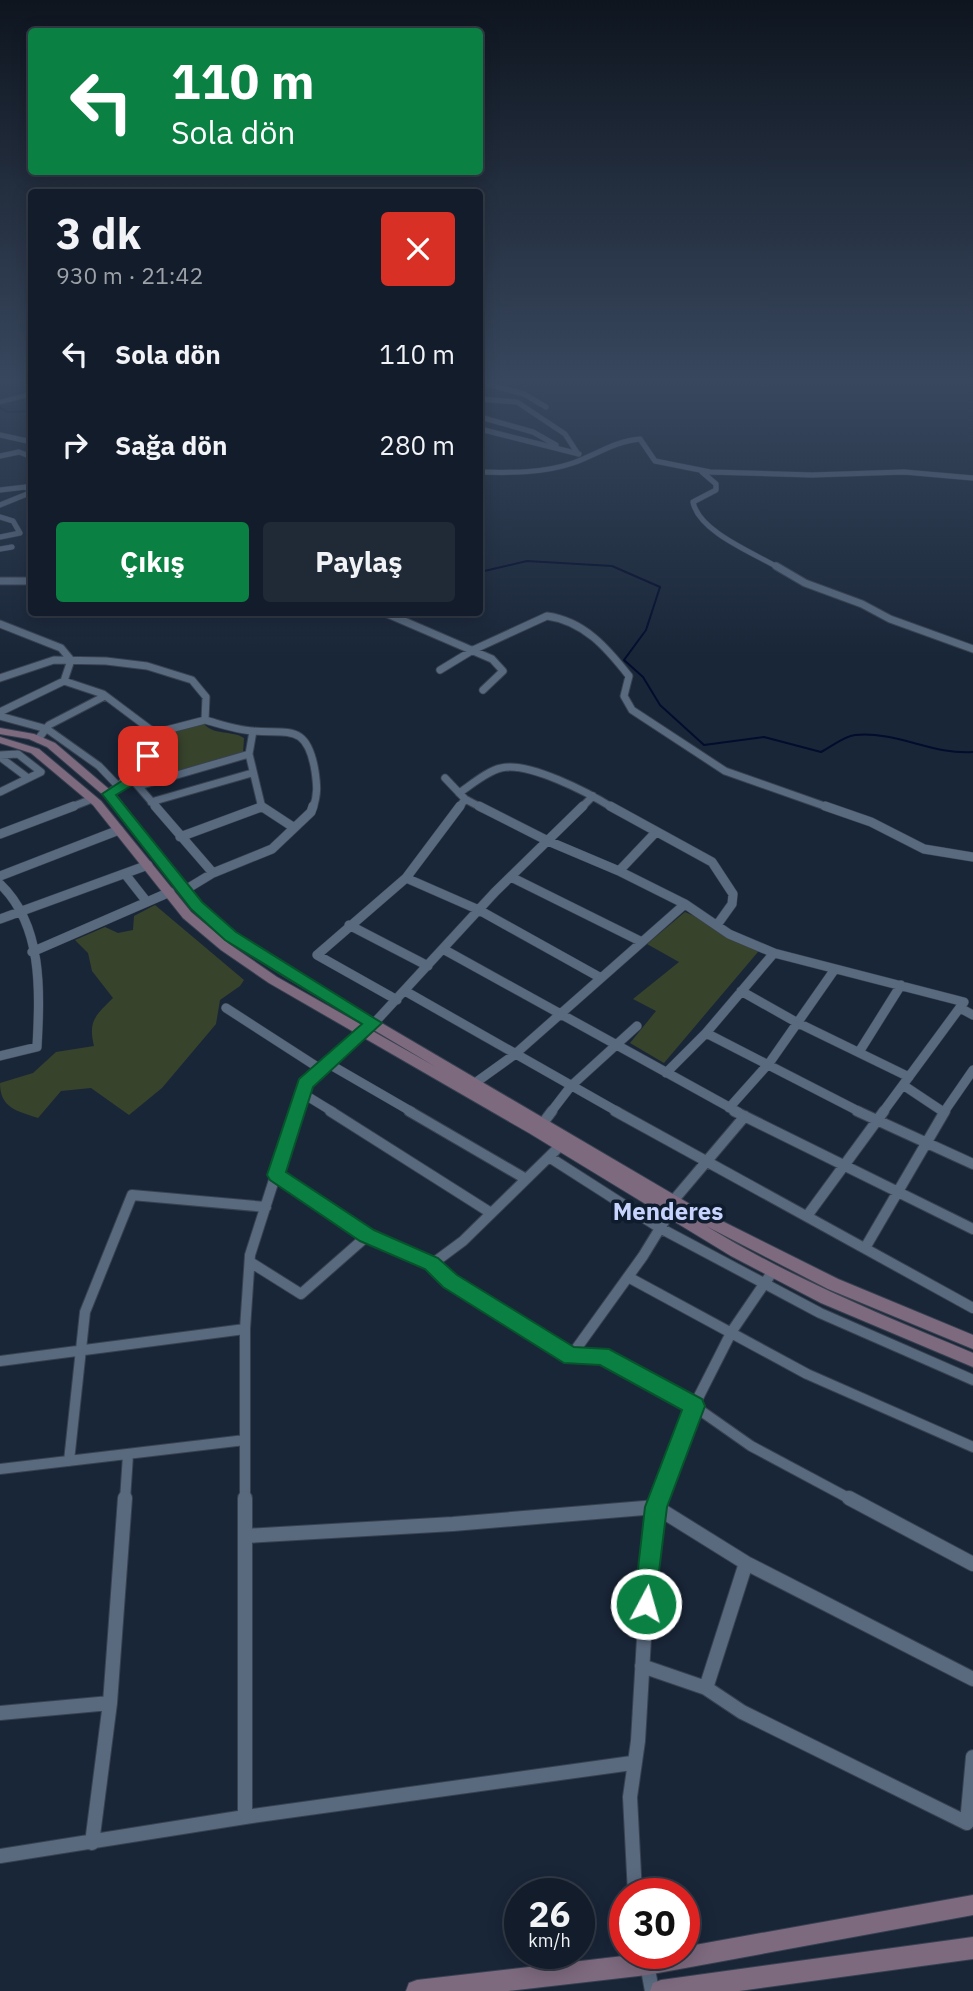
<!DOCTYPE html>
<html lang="tr">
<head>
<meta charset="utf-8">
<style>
	body { margin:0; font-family:"IBM Plex Sans",sans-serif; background:#202936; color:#f1f3f6; height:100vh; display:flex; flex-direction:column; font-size:26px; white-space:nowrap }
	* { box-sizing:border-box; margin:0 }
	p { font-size:23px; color:#9da1a8 }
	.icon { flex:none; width:38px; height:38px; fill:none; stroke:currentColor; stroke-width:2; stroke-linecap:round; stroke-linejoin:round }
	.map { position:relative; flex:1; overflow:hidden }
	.sheet { position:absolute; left:28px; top:189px; width:455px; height:427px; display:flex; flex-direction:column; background:#131c2a; border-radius:7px; box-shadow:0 4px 18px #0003,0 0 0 2px #323a47 }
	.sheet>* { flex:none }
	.banner { position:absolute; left:28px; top:28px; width:455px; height:147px; border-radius:7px; box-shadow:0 4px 18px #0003,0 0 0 2px #323a47; background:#0b8043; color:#fff; overflow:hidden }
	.speed { position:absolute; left:504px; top:1878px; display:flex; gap:14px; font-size:35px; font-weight:700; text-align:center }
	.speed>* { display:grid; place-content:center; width:91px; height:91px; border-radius:50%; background:#131c2a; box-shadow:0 4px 18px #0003,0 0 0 2px #323a47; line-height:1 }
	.speed small { font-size:18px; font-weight:400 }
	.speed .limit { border:10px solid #d22; background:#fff; color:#111 }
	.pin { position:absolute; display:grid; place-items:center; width:60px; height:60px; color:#fff; margin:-30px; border-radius:14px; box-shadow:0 4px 10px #0006 }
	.me { position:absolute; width:77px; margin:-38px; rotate:6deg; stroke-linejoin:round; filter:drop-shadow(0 0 5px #0008) }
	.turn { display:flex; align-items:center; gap:24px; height:147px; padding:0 28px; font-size:32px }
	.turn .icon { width:91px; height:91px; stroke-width:2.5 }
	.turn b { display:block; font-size:49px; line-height:60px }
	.round { display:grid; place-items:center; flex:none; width:74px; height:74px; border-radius:7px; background:#202936 }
	.summary { display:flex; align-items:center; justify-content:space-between; height:119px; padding:0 28px }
	h1 { font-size:42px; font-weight:700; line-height:52px }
	.button { display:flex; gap:14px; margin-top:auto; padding:14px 28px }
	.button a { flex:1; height:80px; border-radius:7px; background:#0b8043; color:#fff; font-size:28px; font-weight:700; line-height:80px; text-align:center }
	.button a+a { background:#202936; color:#f1f3f6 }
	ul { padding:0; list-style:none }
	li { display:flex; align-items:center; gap:21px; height:91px; padding:0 28px }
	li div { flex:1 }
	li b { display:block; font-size:26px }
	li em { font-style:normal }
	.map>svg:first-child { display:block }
	.green { fill:#38432c }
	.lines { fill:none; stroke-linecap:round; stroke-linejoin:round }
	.stream { stroke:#030c2c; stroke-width:2 }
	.minor-far4-casing { stroke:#374150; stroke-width:6 }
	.minor-far3-casing { stroke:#374150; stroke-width:9 }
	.minor-far2-casing { stroke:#374150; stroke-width:10 }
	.minor-far1-casing { stroke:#374150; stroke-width:12 }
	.minor-casing { stroke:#374150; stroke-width:16 }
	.tertiary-casing { stroke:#374150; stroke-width:2 }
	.secondary-casing { stroke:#374150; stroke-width:2 }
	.minor-far4 { stroke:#59697e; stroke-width:5 }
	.minor-far3 { stroke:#59697e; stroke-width:7 }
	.minor-far2 { stroke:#59697e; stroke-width:9 }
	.minor-far1 { stroke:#59697e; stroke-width:10 }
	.minor { stroke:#59697e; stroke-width:14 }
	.tertiary { fill:#59697e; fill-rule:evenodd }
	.secondary { fill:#7e6a7f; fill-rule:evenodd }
	.route { fill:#0b8043; stroke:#07532c; stroke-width:2 }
	.labels { text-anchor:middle; stroke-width:7; stroke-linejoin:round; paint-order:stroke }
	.district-label { font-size:24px; font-weight:bold; fill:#c8d4fe; stroke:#0f1c2e }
</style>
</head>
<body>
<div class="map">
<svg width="973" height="1991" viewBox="0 0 973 1991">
	<rect width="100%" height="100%" fill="#192638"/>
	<path class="green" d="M204 724C215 736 232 730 244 738L243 754 142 781 171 732Z
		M155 905 244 980 240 986 220 1000 216 1024 162 1088 129 1115 91 1088 61 1091 38 1118C17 1111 0 1108 0 1083L33 1073 56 1052 94 1046C88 1021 95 1016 113 998L92 971 88 953 75 940 105 927 118 933 133 930 134 916Z
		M685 912 763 946 664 1063 630 1043 656 1011 633 999 679 962 647 944Z"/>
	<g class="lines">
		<path class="stream" d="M0 408 8 412 32 411
			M480 572 527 561 612 566 660 587 646 630 624 660 643 677 660 705 704 745 764 737 821 752C831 747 844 736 855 735 897 731 932 755 973 752"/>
		<defs>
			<path id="minor-far4" d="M480 382 524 394 546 407
				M480 399 517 402 565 434 578 454
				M480 417 533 432 556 445
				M480 429 579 454
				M0 435 32 442
				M0 456 19 452 32 457
				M480 472C511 473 544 473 573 463 596 455 615 441 640 439L655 461 710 472 812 475 904 472 973 478
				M702 472 716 484V490L693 502C699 532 754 553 779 568
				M0 490 26 487 31 492
				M0 505 32 492
				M0 517 13 521 20 533 0 537
				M0 549 12 547"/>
			<path id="minor-far3" d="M776 566 805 583 862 604 890 619 973 649
				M0 581H32
				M383 612 492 659 503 671 483 690
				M0 624 61 648 71 660 64 681 0 712
				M440 670 473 650 547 616C584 621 607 648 629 676L624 696 632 710 725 771 830 808
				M0 678 54 660 106 661 147 666 192 680 206 697 205 720C220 724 237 730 253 731 289 734 307 723 315 771 317 785 318 794 313 808
				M64 681 103 694 155 733 139 769 108 794
				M0 716 47 729 99 766 120 788
				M253 731 249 754 262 808
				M155 733 205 720
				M38 739 49 725 105 696
				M0 755 18 754 41 772 0 792
				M0 757 28 778
				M445 778 465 799 482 808
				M132 779 157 808
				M139 786 249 754
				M459 793C471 785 487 771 501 768 528 761 589 793 613 808
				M151 802 252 773
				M69 808 92 799
				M459 808 465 799
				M581 808 593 796"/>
			<path id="minor-far2" d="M155 806 213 873
				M261 806 293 827
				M479 806 548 841 619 871 685 904 729 934 774 953 964 1002 883 1112
				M610 806 712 862 733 894 732 904 717 925
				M825 806 871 822 924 849 973 857
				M0 834 74 806
				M180 837 261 807
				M619 871 655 833
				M125 874 147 902
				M0 876 119 830
				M511 877 642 942
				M406 878 479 910 601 978
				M0 884C43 925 40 991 37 1047L0 1056
				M185 890 213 873 272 849 311 812 313 806
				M0 919 148 865
				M349 925 428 966
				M443 949 738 1112
				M32 952 170 892
				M405 991 618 1112
				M741 991 796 1022 909 1077
				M397 1000 317 955 406 878 460 806
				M226 1008 322 1070
				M960 1008 973 1015
				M706 1033 860 1112
				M859 1052 901 985
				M329 1064 412 1112
				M666 1073 706 1033 774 953
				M475 1083 514 1055 685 904
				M903 1085 942 1111
				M302 1093 333 1112
				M729 1108 770 1062 835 969
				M296 1112 305 1084 365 1033 495 892 583 806
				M551 1112 571 1086 637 1026
				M944 1112 973 1070"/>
			<path id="minor-far1" d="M330 1111 491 1213
				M409 1111 526 1179
				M615 1111 973 1308
				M734 1111 973 1229
				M857 1111 973 1164
				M543 1123 552 1111
				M549 1157 660 1228 820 1313 973 1380
				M276 1175 367 1236 432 1264 450 1281 571 1356H602L694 1406 751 1446 852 1500
				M673 1201 745 1116
				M807 1216 884 1111
				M865 1248 945 1111
				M250 1262 301 1294 367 1236
				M432 1264 463 1241 561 1145
				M628 1277 807 1374 973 1447
				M571 1356 643 1256 670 1212
				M0 1361 245 1329
				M69 1461 85 1312 132 1195 266 1207
				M0 1469 245 1440
				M125 1500 128 1455
				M245 1500V1329L250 1255 296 1111
				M659 1500 694 1406 732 1331 773 1271"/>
			<path id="minor" d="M245 1498V1817
				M849 1498 973 1564
				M245 1536 453 1524 656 1507 746 1563 973 1679
				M746 1563 706 1688 742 1712 967 1823 973 1757
				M642 1666 706 1688
				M110 1703 125 1498
				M0 1713 110 1703 92 1843
				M0 1856 245 1817 632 1763
				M635 1894 630 1797 638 1741 646 1604 659 1498
				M645 1953 652 1991"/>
			<path id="tertiary" d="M32 392V396L0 404V400Z"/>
			<path id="secondary" d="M0 728 34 734 55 743 117 796 200 903 235 933 293 971 700 1210 838 1279 973 1335V1349L828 1289 706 1226C791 1278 882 1315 973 1353V1367L821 1303 731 1256 529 1133 269 983 221 950 183 918 93 805 31 753 0 743V737L39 749 101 801 191 912 229 944 277 977 436 1067 285 977 227 939 192 909 109 800 47 747 29 739 0 734Z
				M973 1895V1915L647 1975 508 1991H406L409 1983 417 1980 649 1953H684V1947Z
				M973 1937V1959L739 1991H650L653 1983 661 1980Z"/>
		</defs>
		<use href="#minor-far4" class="minor-far4-casing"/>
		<use href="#minor-far3" class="minor-far3-casing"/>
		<use href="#minor-far2" class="minor-far2-casing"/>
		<use href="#minor-far1" class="minor-far1-casing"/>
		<use href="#minor" class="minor-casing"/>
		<use href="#tertiary" class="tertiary-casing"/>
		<use href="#secondary" class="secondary-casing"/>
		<use href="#minor-far4" class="minor-far4"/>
		<use href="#minor-far3" class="minor-far3"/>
		<use href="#minor-far2" class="minor-far2"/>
		<use href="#minor-far1" class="minor-far1"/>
		<use href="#minor" class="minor"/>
		<use href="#tertiary" class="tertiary"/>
		<use href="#secondary" class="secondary"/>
	</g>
	<linearGradient id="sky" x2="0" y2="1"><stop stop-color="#0e151f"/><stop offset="0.58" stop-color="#38475e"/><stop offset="1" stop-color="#38475e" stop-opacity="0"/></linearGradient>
	<rect width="973" height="657" fill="url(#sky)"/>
	<path class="route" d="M143 753 154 756 136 783 116 795 202 902 236 932 382 1023 313 1087 286 1172 374 1230 438 1258 457 1275 574 1347 609 1349 702 1399 705 1406 667 1507 654 1612 646 1616 637 1612 634 1604 645 1507 682 1410 600 1365 564 1363 443 1287 425 1269 360 1241 270 1180 267 1175 299 1079 362 1024 225 940 191 909 102 794 126 778Z"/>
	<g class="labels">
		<g class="district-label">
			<text x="668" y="1220">Menderes</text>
		</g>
	</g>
</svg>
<div class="speed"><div>26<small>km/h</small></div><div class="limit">30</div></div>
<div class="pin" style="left:148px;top:756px;background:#d93025"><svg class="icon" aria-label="arrive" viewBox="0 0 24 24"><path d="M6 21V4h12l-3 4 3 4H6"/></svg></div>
<svg class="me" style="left:646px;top:1604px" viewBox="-20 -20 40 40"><circle r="17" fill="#0b8043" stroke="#fff" stroke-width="3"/><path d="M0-11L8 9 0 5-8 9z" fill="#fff"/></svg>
<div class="banner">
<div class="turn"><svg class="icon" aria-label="left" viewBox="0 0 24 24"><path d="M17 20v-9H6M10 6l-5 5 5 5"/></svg><div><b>110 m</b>Sola dön</div></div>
</div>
<section class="sheet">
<div class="summary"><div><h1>3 dk</h1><p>930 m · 21:42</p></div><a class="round" style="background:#d93025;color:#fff"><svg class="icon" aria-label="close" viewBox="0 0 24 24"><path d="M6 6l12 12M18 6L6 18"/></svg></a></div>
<ul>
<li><svg class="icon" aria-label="left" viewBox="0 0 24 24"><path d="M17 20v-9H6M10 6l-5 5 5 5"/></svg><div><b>Sola dön</b></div><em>110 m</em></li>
<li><svg class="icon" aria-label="right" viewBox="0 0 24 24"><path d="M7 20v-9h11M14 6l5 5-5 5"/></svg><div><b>Sağa dön</b></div><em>280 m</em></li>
</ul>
<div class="button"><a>Çıkış</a><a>Paylaş</a></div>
</section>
</div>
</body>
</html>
